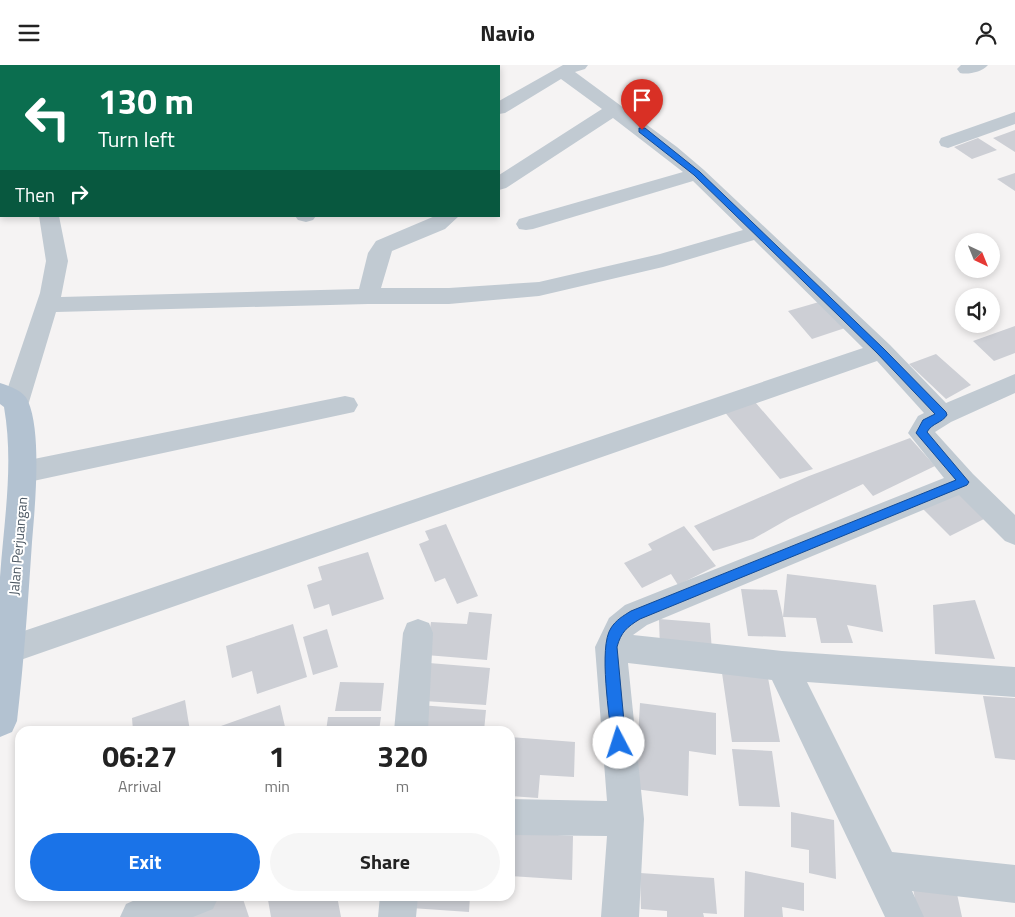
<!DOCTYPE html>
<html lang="en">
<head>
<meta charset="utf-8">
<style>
	body { margin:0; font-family:"Titillium Web",sans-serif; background:#f6f6f6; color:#222; height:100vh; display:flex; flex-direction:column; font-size:19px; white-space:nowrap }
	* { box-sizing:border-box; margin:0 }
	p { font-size:16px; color:#767676 }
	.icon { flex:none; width:28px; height:28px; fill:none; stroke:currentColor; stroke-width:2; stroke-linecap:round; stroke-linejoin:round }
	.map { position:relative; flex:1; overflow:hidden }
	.panel { position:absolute; left:15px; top:661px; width:500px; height:175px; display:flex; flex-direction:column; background:#fff; border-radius:15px; box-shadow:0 2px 8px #0003 }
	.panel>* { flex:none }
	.banner { position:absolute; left:0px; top:0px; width:500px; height:152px; box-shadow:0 2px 8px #0003; background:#0b6e4f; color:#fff; overflow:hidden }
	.needle { width:32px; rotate:137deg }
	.fabs { position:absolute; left:955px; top:168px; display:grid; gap:10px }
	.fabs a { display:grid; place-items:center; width:45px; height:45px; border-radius:50%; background:#fff; box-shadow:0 2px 8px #0003; font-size:25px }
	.pin { position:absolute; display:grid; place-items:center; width:42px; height:42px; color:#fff; margin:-51px -21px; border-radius:50% 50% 50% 0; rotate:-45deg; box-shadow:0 0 5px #0007 }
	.pin .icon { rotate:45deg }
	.me { position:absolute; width:55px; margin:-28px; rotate:355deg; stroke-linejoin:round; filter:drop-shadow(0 0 4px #0008) }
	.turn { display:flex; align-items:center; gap:18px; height:105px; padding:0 15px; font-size:22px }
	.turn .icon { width:65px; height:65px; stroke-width:2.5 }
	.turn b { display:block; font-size:35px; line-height:42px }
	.then { display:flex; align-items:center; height:48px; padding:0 15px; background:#0003; gap:10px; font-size:19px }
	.eta { display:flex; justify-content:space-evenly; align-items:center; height:85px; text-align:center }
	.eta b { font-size:30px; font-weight:700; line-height:35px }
	.primary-button { display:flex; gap:10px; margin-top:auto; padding:10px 15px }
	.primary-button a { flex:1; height:58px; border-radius:30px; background:#1a73e8; color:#fff; font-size:20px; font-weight:700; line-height:58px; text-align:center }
	.primary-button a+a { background:#f6f6f6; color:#222 }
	header { display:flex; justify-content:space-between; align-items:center; height:65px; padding:0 15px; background:#fff; font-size:22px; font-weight:700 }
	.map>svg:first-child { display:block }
	.building { fill:#cdcfd5 }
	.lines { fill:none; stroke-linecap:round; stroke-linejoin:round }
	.minor { fill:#c1cad2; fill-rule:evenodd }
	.major { fill:#b3c2d1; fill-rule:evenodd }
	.route { fill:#1a73e8; stroke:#114b97 }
	.labels { text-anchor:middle; stroke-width:4; stroke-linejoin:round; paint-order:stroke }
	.street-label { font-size:14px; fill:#4a5661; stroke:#fff }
</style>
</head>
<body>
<header><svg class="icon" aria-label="menu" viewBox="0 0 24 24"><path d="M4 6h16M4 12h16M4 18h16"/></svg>Navio<svg class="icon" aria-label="person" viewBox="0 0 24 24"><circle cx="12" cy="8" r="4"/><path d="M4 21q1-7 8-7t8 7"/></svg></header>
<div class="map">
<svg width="1015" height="852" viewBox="0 0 1015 852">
	<rect width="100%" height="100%" fill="#f5f3f3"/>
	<path class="building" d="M1015 65V87L993 73Z
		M978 73 997 85 972 94 954 82Z
		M1015 108V126L997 114Z
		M819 237 845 263 812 274 788 246Z
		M1015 261V288L994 296 973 276Z
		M936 289 971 320 946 334 909 299Z
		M755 337 813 404 780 414 723 345Z
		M910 373 935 401 873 431 863 419 790 453 753 474 713 486 694 461 809 411Z
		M969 422 992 450 950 471 923 444Z
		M446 459 478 531 457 539 445 513 435 517 419 479 429 475 425 466Z
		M684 461 716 501 678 520 671 509 642 523 624 498 652 485 648 479Z
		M368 487 384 534 332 551 329 539 314 544 307 520 322 515 318 502Z
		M787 509 876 520 883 567 847 560 853 578H821L816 553 783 552 786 572 748 571 741 524 777 525 783 552Z
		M975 535 995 594 935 589 933 540Z
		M469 547 492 549 487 595 426 590 431 557 467 559Z
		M659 554 710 558 712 587 660 584Z
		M293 559 307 612 257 629 252 606 232 613 226 581Z
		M327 564 338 602 313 610 303 572Z
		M429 598 490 603 486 640 424 636Z
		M721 601 766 602 780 677H732Z
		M340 617 384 618 381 646H335Z
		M983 631 1015 633V695L995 693Z
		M185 635 190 666H133L132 653Z
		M640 638 716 648V690L689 686 688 731 635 724Z
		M280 640 286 666H207Z
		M419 640 486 645 484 666H416Z
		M328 652H381L379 666H326Z
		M510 672 575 677 574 712 540 710 538 733 510 731Z
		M732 684 772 686 780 742 739 741Z
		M791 747 834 755 836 814 809 808V785L791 782Z
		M510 767 573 771 572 815 510 811Z
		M745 806 804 818V846L782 842 783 852H744Z
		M640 808 714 813 717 849 703 848 704 852H667V846L641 844Z
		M911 811 954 815 962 852H918Z
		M218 831H242L249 852H178Z
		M278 831H337L341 852H271L268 835Z
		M413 831H470L469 847 411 843Z"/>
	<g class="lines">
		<path class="minor" d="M149 0H168L169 1H150Z
			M301 0H319L320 1H302Z
			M399 0H418L419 1H400Z
			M563 0H588L585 4 575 7 677 82 704 105 890 280 946 338 1015 309V328L951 357 935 367 973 409 1015 450V480L1005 476 959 430 647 560 633 570 782 586 1015 602V632L807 617 892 787 1015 800V838L912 826 924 852H885L772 615 628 598 644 754 639 852H601L607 771 510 770V734L607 736 595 582 609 553 625 540 944 413 908 368 918 351 924 348 877 296 9 599 0 596V574L9 571 863 283 754 175 663 202 539 231 449 239H368L56 247 29 337 25 344 16 346 7 344 3 337 40 228 46 196 39 151H59L68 196 61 232 359 224 368 188 376 176 435 151H459L445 164 392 186 381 223H449L539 217 660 189 743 165 693 116 533 164 526 165 519 164 516 159 519 154 683 107 613 53 506 123 499 125V110L602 44 561 14 505 48 499 49V36Z
			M961 0H988C982 7 968 10 960 8L957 4Z
			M1015 47V59L948 83 941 81 939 77 941 73Z
			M295 151H316L313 155 306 157 298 155Z
			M345 331 354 333 358 340 354 347 24 418 14 415 10 407 14 399 24 396Z
			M418 554 429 558 433 568 428 666H394L403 568 407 558Z
			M144 831H219L213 844 193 852H120L126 839Z
			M380 831H418L416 852H378Z"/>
		<path class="major" d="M0 318C10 321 24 326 28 336 42 368 35 441 32 477 28 537 24 596 17 656L12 667 0 672C0 620 0 564 0 512 4 455 14 399 4 342L0 339Z"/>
	</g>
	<path class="route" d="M639 63H645L700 107 884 284 946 347 947 350C942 358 932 358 927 367L969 417 967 420 640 554C627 562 621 567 617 582L626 678 624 683 619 685 614 683 612 678C610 653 598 582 611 563 616 555 623 551 631 546L956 415 916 368 923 355 935 349 877 288 694 110 639 67Z"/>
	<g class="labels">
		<g class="street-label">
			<text transform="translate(18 481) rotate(-85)" y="5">Jalan Perjuangan</text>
		</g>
	</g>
</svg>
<div class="fabs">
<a><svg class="needle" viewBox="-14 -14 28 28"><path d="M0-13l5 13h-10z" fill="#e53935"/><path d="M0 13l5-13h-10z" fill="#767676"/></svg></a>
<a><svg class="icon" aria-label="sound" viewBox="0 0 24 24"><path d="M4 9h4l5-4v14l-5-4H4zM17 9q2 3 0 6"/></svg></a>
</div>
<div class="pin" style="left:642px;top:65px;background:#d93025"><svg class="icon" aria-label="arrive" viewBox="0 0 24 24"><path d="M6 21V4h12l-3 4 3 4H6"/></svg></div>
<svg class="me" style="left:619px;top:678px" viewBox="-20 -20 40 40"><circle r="19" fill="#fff"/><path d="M0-13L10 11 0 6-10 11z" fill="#1a73e8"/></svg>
<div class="banner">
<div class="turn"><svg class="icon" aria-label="left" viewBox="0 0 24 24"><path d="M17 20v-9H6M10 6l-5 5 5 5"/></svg><div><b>130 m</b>Turn left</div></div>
<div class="then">Then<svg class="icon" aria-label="right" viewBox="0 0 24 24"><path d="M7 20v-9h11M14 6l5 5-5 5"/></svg></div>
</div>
<section class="panel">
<div class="eta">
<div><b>06:27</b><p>Arrival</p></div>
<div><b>1</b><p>min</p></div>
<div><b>320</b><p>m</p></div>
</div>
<div class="primary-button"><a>Exit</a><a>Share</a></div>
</section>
</div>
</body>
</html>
